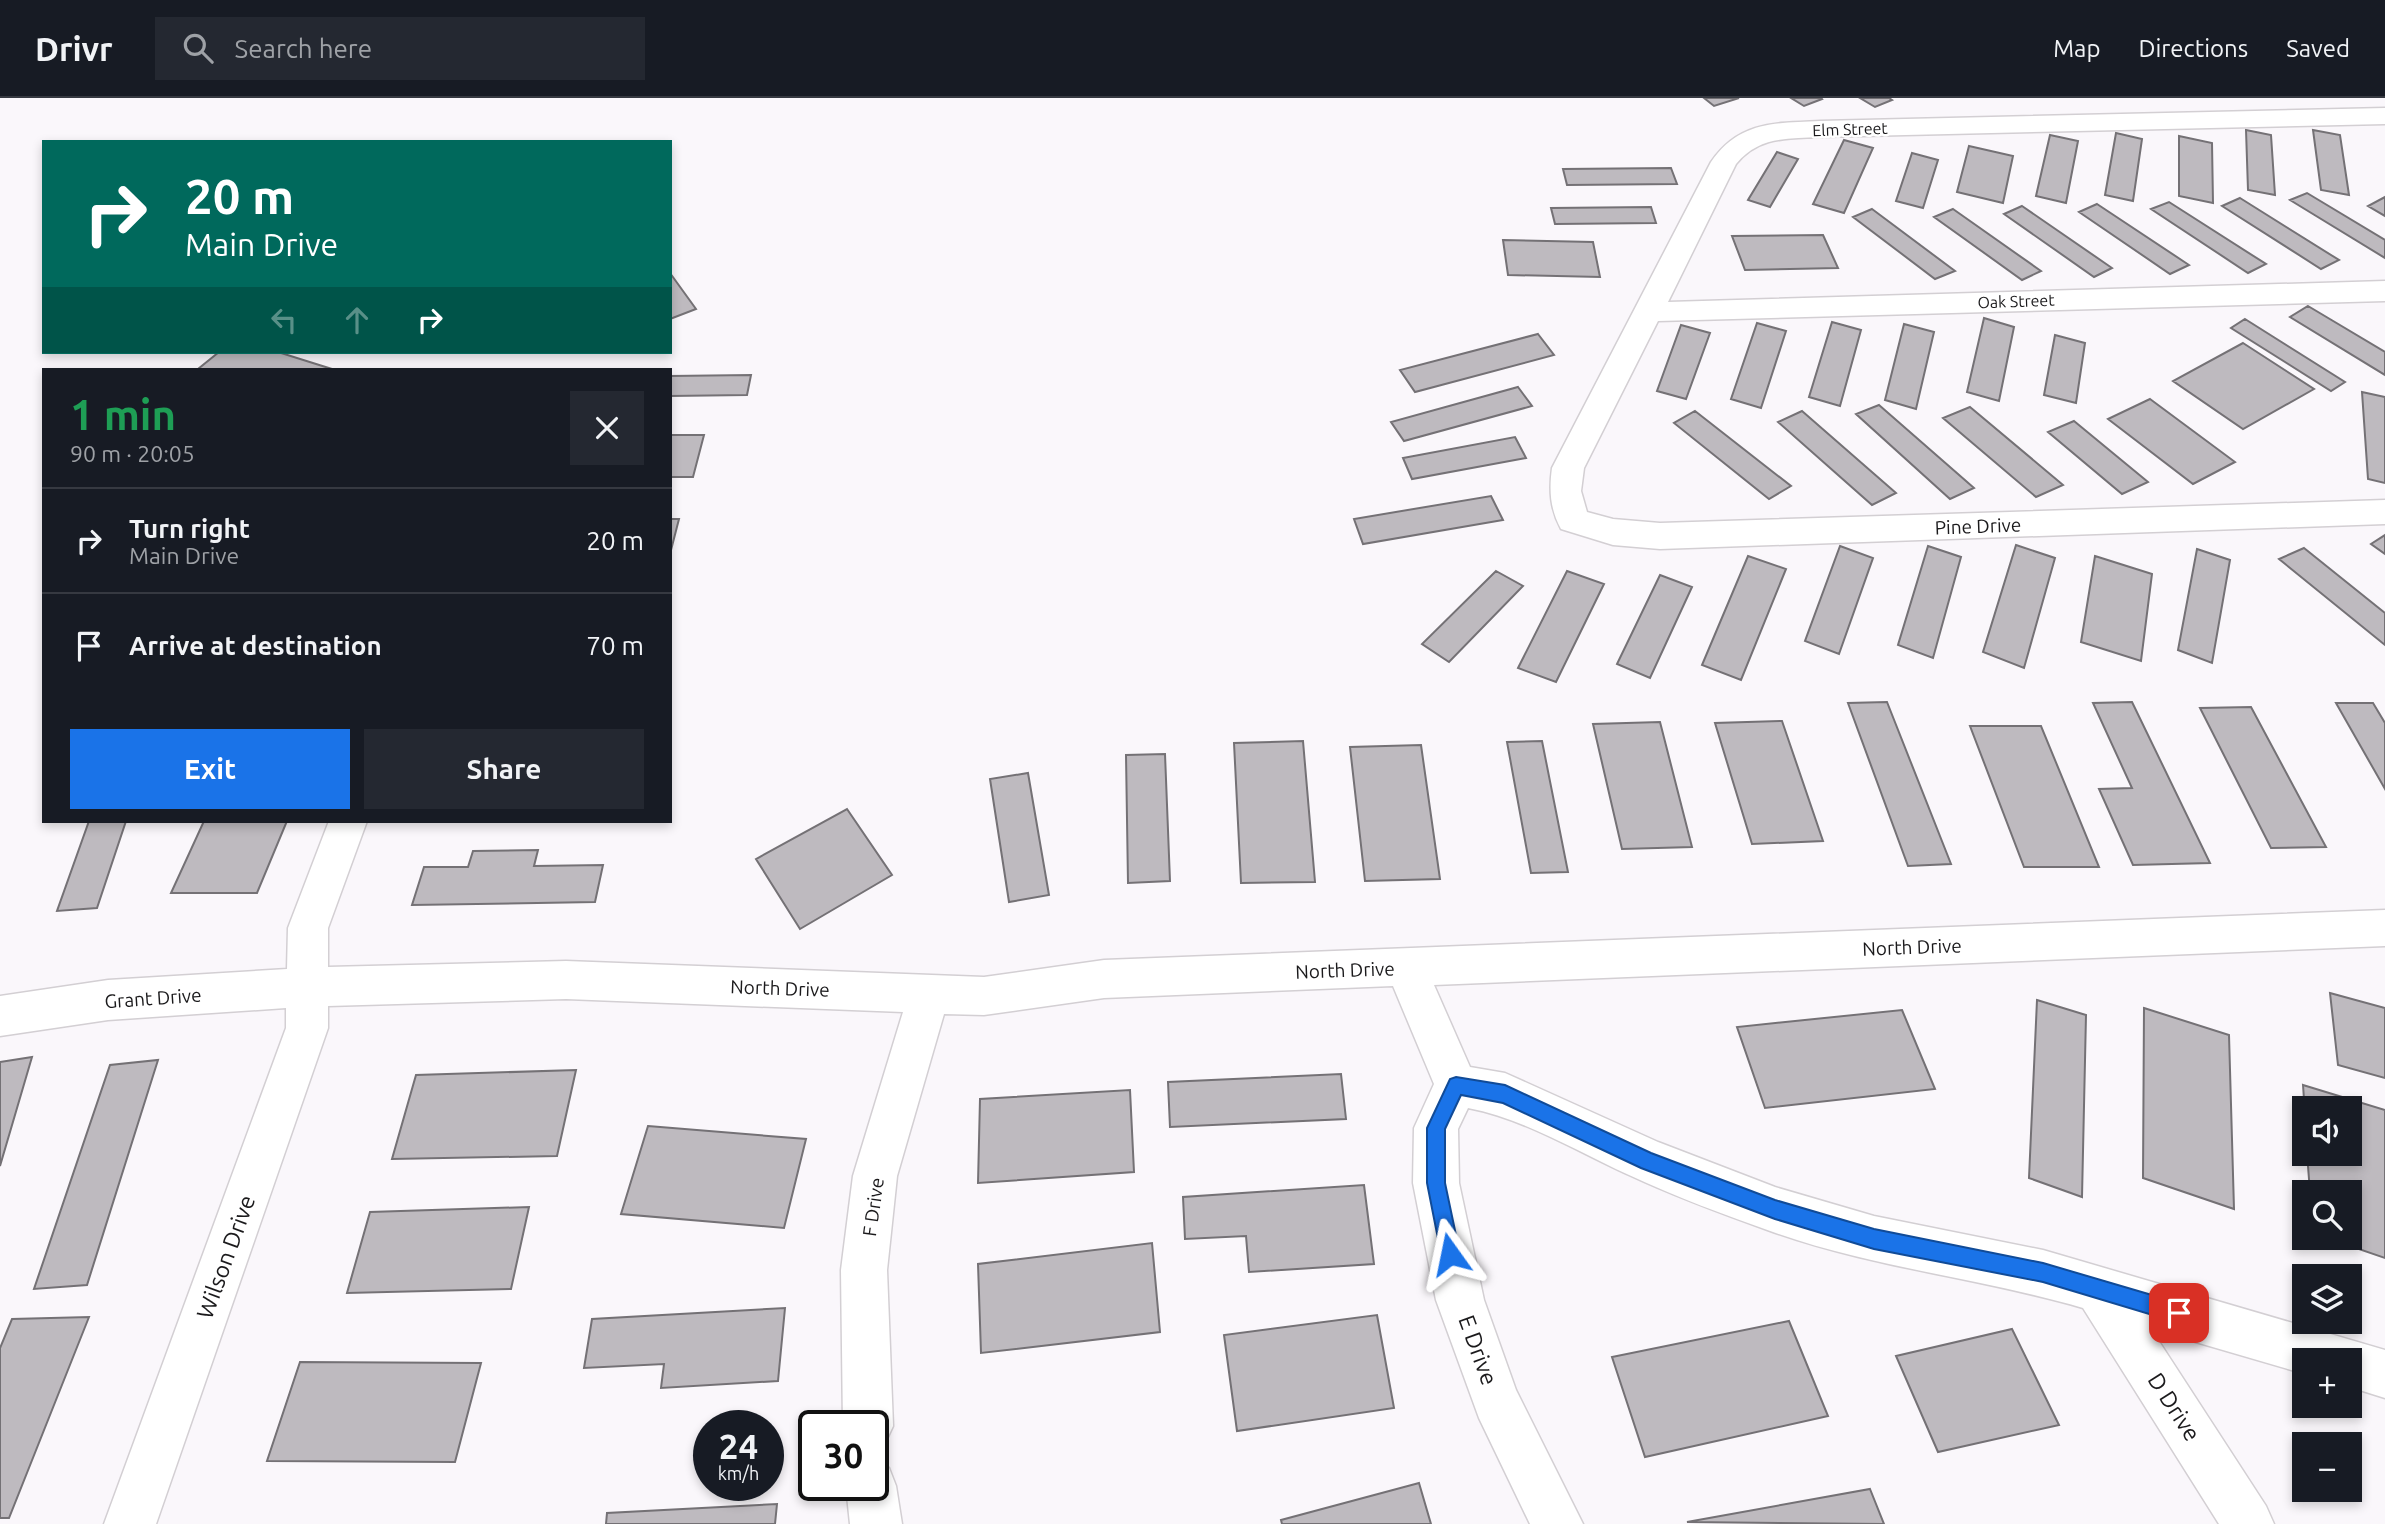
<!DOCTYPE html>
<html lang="en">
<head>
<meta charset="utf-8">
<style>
	body { margin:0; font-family:Ubuntu,sans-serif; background:#242831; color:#f1f3f6; height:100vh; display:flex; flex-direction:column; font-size:26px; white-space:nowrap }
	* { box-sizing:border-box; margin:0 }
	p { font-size:23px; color:#9ea1a6 }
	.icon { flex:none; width:38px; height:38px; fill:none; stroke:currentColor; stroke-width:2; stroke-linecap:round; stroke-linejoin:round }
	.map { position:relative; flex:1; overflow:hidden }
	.side { position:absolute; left:42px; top:270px; width:630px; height:455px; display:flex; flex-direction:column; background:#171b24; border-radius:0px; box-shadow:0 4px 10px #0003 }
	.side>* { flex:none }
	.guide { position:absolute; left:42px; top:42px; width:630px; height:214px; border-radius:0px; box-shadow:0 4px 10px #0003; background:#00695c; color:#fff; overflow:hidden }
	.fabs { position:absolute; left:2292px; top:998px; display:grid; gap:14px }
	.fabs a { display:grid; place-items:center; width:70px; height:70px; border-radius:0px; background:#171b24; box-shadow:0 4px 10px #0003; font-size:35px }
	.speed { position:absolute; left:693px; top:1312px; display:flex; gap:14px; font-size:35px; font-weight:700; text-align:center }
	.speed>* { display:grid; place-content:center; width:91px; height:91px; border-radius:50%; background:#171b24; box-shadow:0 4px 10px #0003; line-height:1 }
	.speed small { font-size:18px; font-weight:400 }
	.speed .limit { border:4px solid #111; border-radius:10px; background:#fff; color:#111 }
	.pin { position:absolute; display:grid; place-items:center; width:60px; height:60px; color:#fff; margin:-30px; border-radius:14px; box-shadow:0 4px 10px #0006 }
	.me { position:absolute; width:77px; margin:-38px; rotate:348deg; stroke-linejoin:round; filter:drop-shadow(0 0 5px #0008) }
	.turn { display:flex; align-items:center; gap:24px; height:147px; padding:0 28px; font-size:32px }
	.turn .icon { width:91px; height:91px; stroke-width:2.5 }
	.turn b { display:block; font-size:49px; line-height:60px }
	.lanes { display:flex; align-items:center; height:66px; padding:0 28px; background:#0003; justify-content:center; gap:35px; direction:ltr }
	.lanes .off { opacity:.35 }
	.round { display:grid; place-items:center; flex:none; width:74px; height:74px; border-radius:0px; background:#242831 }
	.summary { display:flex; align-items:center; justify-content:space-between; height:119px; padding:0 28px }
	h1 { font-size:42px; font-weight:700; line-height:52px; color:#1e9e55 }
	.primary-button { display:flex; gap:14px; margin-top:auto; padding:14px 28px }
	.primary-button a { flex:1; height:80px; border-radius:0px; background:#1a73e8; color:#fff; font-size:28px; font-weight:700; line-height:80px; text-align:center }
	.primary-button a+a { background:#242831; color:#f1f3f6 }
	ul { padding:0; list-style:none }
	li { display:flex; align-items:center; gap:21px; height:105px; padding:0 28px; border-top:2px solid #363941 }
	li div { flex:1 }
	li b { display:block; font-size:26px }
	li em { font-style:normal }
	header { display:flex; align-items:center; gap:42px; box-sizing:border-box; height:98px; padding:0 35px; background:#171b24; border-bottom:2px solid #363941 }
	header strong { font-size:33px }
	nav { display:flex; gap:38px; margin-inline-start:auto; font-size:24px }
	.search { width:490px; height:63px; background:#242831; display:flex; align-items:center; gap:18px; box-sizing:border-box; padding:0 24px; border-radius:0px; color:#9ea1a6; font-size:26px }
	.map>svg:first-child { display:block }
	.building { fill:#bebabf; stroke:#747175; stroke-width:2 }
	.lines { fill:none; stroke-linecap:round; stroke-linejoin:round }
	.minor-casing { stroke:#d3cfd3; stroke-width:3 }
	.minor { fill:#fff; fill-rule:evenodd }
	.route { fill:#1a73e8; stroke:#114b97; stroke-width:2 }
	.labels { text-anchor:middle; stroke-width:5; stroke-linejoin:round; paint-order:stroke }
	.far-street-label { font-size:16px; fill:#1b1a1c; stroke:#fff }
	.street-label { font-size:19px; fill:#1b1a1c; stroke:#fff }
	.near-street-label { font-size:23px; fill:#1b1a1c; stroke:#fff }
</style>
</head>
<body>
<header>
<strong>Drivr</strong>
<div class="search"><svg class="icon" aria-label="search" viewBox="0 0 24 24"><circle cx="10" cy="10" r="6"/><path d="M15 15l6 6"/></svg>Search here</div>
<nav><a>Map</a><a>Directions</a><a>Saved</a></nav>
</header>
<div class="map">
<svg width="2385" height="1426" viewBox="0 0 2385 1426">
	<rect width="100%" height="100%" fill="#faf7fb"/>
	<path class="building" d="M1704 0H1739L1714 8Z
		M1791 0H1821L1822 1 1804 8Z
		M1860 0H1889L1892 2 1875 9Z
		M2246 32 2271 37 2275 97 2248 92Z
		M2313 32 2340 37 2349 97 2321 92Z
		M2116 35 2142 41 2133 103 2105 97Z
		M2050 37 2078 43 2066 105 2036 98Z
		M2179 38 2212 45 2213 105 2179 98Z
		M1844 42 1873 50 1844 115 1813 106Z
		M1969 48 2013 58 2003 105 1957 94Z
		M1777 54 1798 61 1770 109 1748 102Z
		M1912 55 1938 62 1923 110 1896 103Z
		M1671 70 1677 86 1567 87 1563 71Z
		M2307 95 2385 142V160L2290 102Z
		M2385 99V118L2368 108Z
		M2240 100 2339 162 2321 171 2222 108Z
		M2169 104 2266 166 2248 175 2151 111Z
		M2097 106 2189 167 2170 176 2079 114Z
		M2022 108 2112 170 2094 179 2004 116Z
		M1651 109 1656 125 1555 126 1551 110Z
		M1872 111 1955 173 1935 181 1853 119Z
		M1953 111 2041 173 2022 182 1934 119Z
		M1823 137 1838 170 1745 172 1732 138Z
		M1503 142 1593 144 1600 179 1508 177Z
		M670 175 696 211 670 221Z
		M2308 208 2385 254V277L2290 219Z
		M1984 220 2014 229 1999 303 1967 294Z
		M2245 221 2345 284 2331 293 2231 230Z
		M1832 224 1861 232 1840 308 1809 299Z
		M1757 225 1786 233 1761 310 1731 301Z
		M1904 226 1934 234 1916 311 1885 302Z
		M1681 227 1710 235 1686 301 1657 293Z
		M1538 236 1554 257 1415 294 1400 272Z
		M2055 237 2085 245 2076 305 2044 297Z
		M2243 245 2314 291 2243 331 2173 283Z
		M219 254H278L332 271H198Z
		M751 277 747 297 670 298V278Z
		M1518 289 1532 308 1404 343 1391 324Z
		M2362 294 2385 299V385L2368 381Z
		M2150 301 2235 364 2193 386 2108 321Z
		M1879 307 1974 390 1950 401 1856 316Z
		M1970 309 2063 387 2036 399 1943 320Z
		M1695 313 1791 388 1769 401 1674 325Z
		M1802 313 1896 395 1872 407 1778 324Z
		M2074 323 2148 384 2122 396 2048 334Z
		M670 337H704L693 379H670Z
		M1515 339 1526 360 1412 381 1403 360Z
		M1491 398 1503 422 1363 446 1354 421Z
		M670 421H679L670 456Z
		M2385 437V456L2371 446Z
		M2016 447 2055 460 2024 570 1983 554Z
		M1840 448 1873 460 1839 556 1805 543Z
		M1928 448 1961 459 1933 560 1898 547Z
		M2304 450 2385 515V547L2279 461Z
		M2197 451 2230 462 2212 565 2178 552Z
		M1748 458 1786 471 1741 582 1702 567Z
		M2095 458 2152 476 2141 563 2081 544Z
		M1496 473 1523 488 1449 564 1422 546Z
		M1567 473 1604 486 1556 584 1518 570Z
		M1660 477 1692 489 1650 580 1617 566Z
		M1887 604 1951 766 1908 768 1848 605Z
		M2132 604 2210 765 2133 767 2099 691 2132 690 2093 605Z
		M2336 605H2373L2385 625V691Z
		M2251 609 2326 749 2271 750 2200 610Z
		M1782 623 1823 743 1752 746 1715 625Z
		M1660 624 1692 749 1622 751 1593 626Z
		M1970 628H2041L2099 769H2024Z
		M1303 643 1315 784 1241 785 1234 645Z
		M1542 643 1568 774 1531 775 1507 644Z
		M1421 647 1440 781 1365 783 1350 649Z
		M1165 656 1170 783 1128 785 1126 657Z
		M1028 675 1049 797 1009 804 990 681Z
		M847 711 892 777 800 831 756 761Z
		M89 723H126L97 810 57 813Z
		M204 723H287L257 795H171Z
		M538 752 534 768 603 767 595 804 412 807 424 769H468L473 753Z
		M2330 895 2385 910V980L2338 967Z
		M2037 902 2086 917 2082 1099 2029 1080Z
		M2144 910 2229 937 2234 1111 2143 1080Z
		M1902 912 1935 991 1765 1010 1737 929Z
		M32 959 0 1068V964Z
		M158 962 87 1187 34 1191 110 967Z
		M576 972 557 1058 392 1061 416 977Z
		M1341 976 1346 1021 1170 1029 1168 984Z
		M2303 987 2385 1012V1160L2324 1139H2350V1094H2310L2307 1055H2350V1010H2305V1016Z
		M1130 992 1134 1074 978 1085 980 1001Z
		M648 1028 806 1041 784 1130 621 1116Z
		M1364 1087 1374 1166 1249 1174 1246 1138 1185 1141 1183 1099Z
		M529 1109 511 1191 347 1195 370 1114Z
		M1152 1145 1160 1234 981 1255 978 1166Z
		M785 1210 778 1283 661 1290 664 1266 584 1270 592 1221Z
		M1377 1217 1394 1310 1237 1333 1224 1237Z
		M89 1219 9 1420H0V1250L12 1221Z
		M1789 1223 1828 1318 1645 1359 1612 1259Z
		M2012 1231 2059 1327 1938 1354 1896 1258Z
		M300 1264 481 1265 455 1364 267 1363Z
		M1419 1385 1431 1426H1282L1281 1422Z
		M1870 1391 1884 1426 1687 1424Z
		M777 1406 775 1426H606L607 1415Z"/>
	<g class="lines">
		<defs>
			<path id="minor" d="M2385 10V26L1820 39C1787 41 1759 38 1736 66L1668 204 2385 183V203L1658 223 1584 370 1581 393 1587 414 1613 421 1660 425 2385 402V426L1660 451 1613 447 1561 431C1550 411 1549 392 1552 370L1711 64C1739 23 1775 25 1820 23Z
				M329 723H367L328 830V869L566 863 984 879 1104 862 2385 812V848L1434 887 1470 969 1505 975 1658 1044 1775 1089 1874 1118 2043 1152 2385 1252V1300L2350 1289V1262H2305V1276L2151 1231 2266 1408 2274 1426H2219L2083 1210C1981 1180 1874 1170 1773 1134 1725 1117 1676 1099 1629 1077 1576 1053 1525 1021 1468 1010L1458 1031 1459 1085 1484 1202 1516 1292 1583 1426H1530L1479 1320 1436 1202 1413 1085 1414 1030 1434 986 1393 888 1104 900 984 917 944 916 897 1078 887 1172 893 1328 885 1345 873 1351V1328H843L841 1172 853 1078 903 914 566 901 328 908V930L156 1426H104L286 930V910L108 922 0 938V898L108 882 287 871 288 830Z
				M873 1364 889 1370 896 1388 902 1426H850L846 1388H873Z"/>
		</defs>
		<use href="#minor" class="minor-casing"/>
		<use href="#minor" class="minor"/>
	</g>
	<path class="route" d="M1456 979 1505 987 1651 1055 1775 1102 1874 1131 2043 1165 2179 1205 2186 1208 2189 1215 2186 1222 2179 1225 2043 1184 1874 1151 1775 1121 1641 1070 1503 1005 1461 997 1445 1031V1085L1460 1156 1457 1162 1450 1165 1444 1162 1441 1156 1427 1085V1030L1450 981Z"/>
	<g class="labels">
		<g class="far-street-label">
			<text transform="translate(1850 31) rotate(-2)" y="6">Elm Street</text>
			<text transform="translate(2016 203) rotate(-2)" y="6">Oak Street</text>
		</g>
		<g class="street-label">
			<text transform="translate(1978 428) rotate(-2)" y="7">Pine Drive</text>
			<text transform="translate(1912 849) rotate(-2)" y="7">North Drive</text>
			<text transform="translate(1345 872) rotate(-2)" y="7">North Drive</text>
			<text transform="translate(780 890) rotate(2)" y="7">North Drive</text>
			<text transform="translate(153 900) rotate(-4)" y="7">Grant Drive</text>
			<text transform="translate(873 1109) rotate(-82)" y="7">F Drive</text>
		</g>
		<g class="near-street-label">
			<text transform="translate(226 1159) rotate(-70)" y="8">Wilson Drive</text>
			<text transform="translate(1478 1252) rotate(70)" y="8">E Drive</text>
			<text transform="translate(2174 1309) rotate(57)" y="8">D Drive</text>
		</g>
	</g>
</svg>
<div class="fabs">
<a><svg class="icon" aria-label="sound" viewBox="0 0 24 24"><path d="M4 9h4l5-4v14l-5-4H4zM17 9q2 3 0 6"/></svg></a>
<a><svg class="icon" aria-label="search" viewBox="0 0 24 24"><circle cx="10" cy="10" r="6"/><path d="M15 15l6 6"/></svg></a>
<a><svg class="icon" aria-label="layers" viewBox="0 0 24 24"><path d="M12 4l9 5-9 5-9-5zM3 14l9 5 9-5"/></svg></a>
<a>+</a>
<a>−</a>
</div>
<div class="speed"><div>24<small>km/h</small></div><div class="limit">30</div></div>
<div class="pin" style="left:2179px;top:1215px;background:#d93025"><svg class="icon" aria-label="arrive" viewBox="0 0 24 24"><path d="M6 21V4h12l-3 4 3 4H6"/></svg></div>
<svg class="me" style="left:1450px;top:1156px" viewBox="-20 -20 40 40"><path d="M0-17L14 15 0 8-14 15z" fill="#1a73e8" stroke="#fff" stroke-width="4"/></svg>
<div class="guide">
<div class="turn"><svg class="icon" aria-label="right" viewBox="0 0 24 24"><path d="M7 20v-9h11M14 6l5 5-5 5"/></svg><div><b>20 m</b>Main Drive</div></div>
<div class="lanes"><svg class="icon off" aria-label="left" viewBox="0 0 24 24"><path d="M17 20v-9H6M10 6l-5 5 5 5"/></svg><svg class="icon off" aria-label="ahead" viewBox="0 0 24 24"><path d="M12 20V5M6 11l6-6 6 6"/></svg><svg class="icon" aria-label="right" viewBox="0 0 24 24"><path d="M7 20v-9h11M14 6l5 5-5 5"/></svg></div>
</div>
<section class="side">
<div class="summary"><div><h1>1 min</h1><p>90 m · 20:05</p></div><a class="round"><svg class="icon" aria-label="close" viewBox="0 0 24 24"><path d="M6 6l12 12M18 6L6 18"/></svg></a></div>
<ul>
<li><svg class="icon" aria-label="right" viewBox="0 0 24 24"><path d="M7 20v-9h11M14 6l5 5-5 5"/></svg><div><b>Turn right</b><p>Main Drive</p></div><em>20 m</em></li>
<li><svg class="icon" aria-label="arrive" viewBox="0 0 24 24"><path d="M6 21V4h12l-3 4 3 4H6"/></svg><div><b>Arrive at destination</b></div><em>70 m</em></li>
</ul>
<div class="primary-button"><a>Exit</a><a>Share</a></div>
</section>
</div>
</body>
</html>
